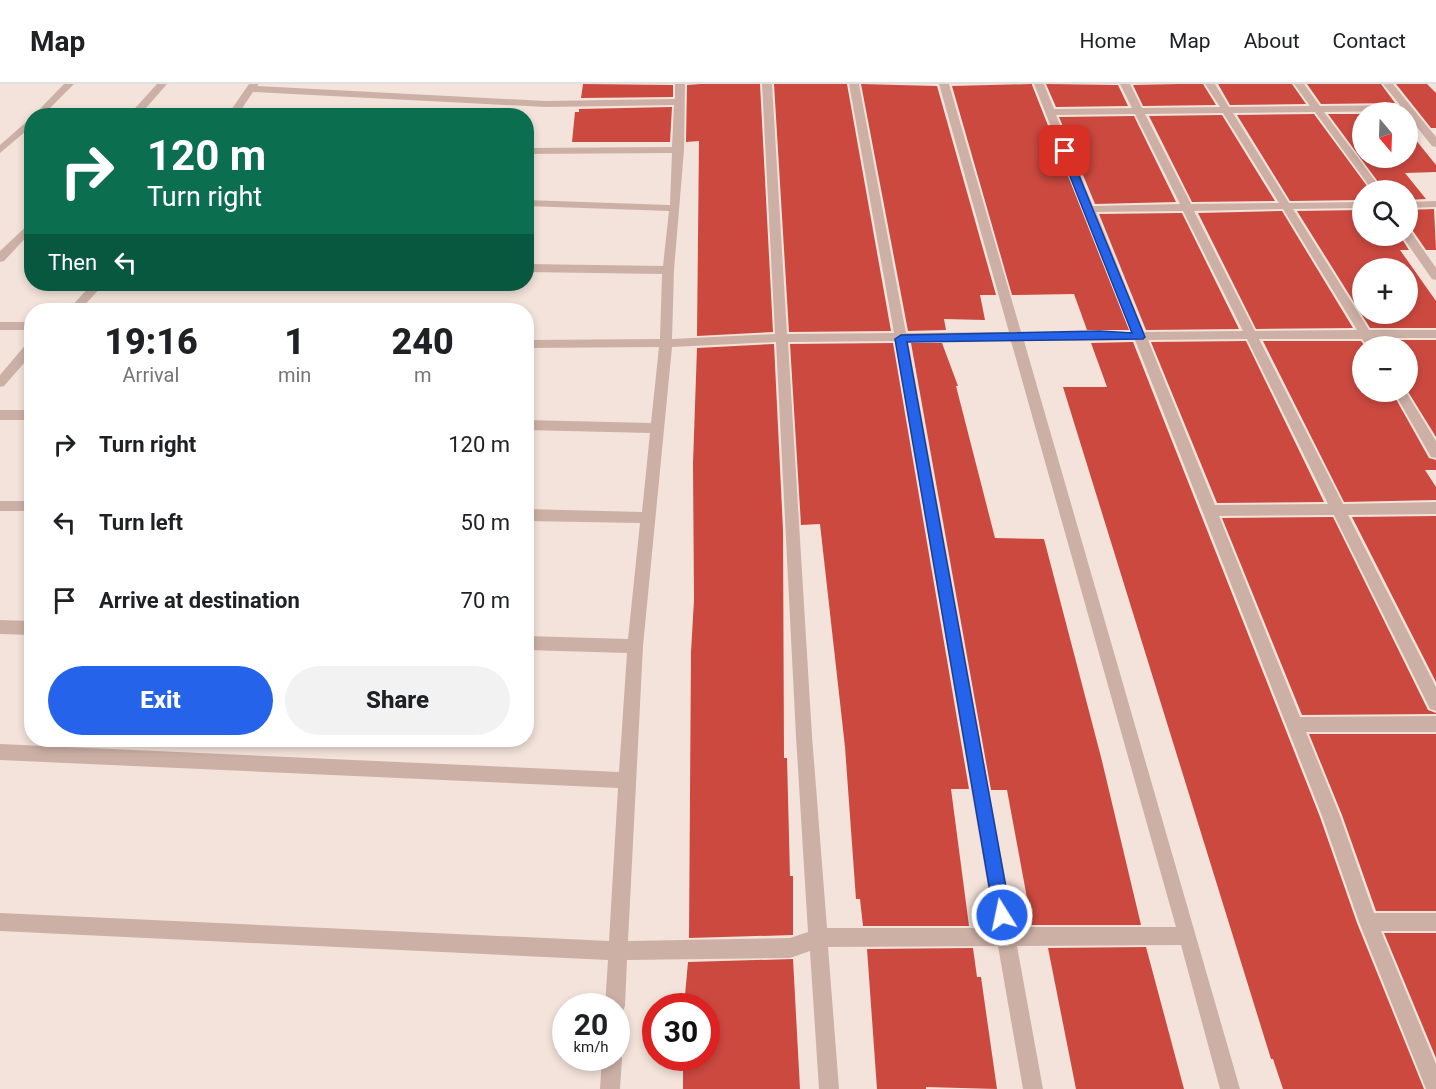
<!DOCTYPE html>
<html lang="en">
<head>
<meta charset="utf-8">
<style>
	body { margin:0; font-family:Roboto,sans-serif; background:#f2f2f2; color:#202124; height:100vh; display:flex; flex-direction:column; font-size:22px; white-space:nowrap }
	* { box-sizing:border-box; margin:0 }
	p { font-size:20px; color:#757577 }
	.icon { flex:none; width:33px; height:33px; fill:none; stroke:currentColor; stroke-width:2; stroke-linecap:round; stroke-linejoin:round }
	.map { position:relative; flex:1; overflow:hidden }
	.details { position:absolute; left:24px; top:219px; width:510px; height:444px; display:flex; flex-direction:column; background:#fff; border-radius:24px; box-shadow:0 3px 9px #0003 }
	.details>* { flex:none }
	.top-card { position:absolute; left:24px; top:24px; width:510px; height:183px; border-radius:24px; box-shadow:0 3px 9px #0003; background:#0b6e4f; color:#fff; overflow:hidden }
	.needle { width:39px; rotate:161deg }
	.buttons { position:absolute; left:1352px; top:18px; display:grid; gap:12px }
	.buttons a { display:grid; place-items:center; width:66px; height:66px; border-radius:50%; background:#fff; box-shadow:0 3px 9px #0003; font-size:30px }
	.speed { position:absolute; left:552px; top:909px; display:flex; gap:12px; font-size:30px; font-weight:700; text-align:center }
	.speed>* { display:grid; place-content:center; width:78px; height:78px; border-radius:50%; background:#fff; box-shadow:0 3px 9px #0003; line-height:1 }
	.speed small { font-size:15px; font-weight:400 }
	.speed .limit { border:9px solid #d22; background:#fff; color:#111 }
	.pin { position:absolute; display:grid; place-items:center; width:51px; height:51px; color:#fff; margin:-26px; border-radius:12px; box-shadow:0 3px 9px #0006 }
	.me { position:absolute; width:66px; margin:-33px; rotate:350deg; stroke-linejoin:round; filter:drop-shadow(0 0 4px #0008) }
	.turn { display:flex; align-items:center; gap:21px; height:126px; padding:0 24px; font-size:27px }
	.turn .icon { width:78px; height:78px; stroke-width:2.5 }
	.turn b { display:block; font-size:42px; line-height:51px }
	.then { display:flex; align-items:center; height:57px; padding:0 24px; background:#0003; gap:12px; font-size:22px }
	.eta { display:flex; justify-content:space-evenly; align-items:center; height:102px; text-align:center }
	.eta b { font-size:36px; font-weight:800; line-height:42px }
	.action { display:flex; gap:12px; margin-top:auto; padding:12px 24px }
	.action a { flex:1; height:69px; border-radius:36px; background:#2563eb; color:#fff; font-size:24px; font-weight:800; line-height:69px; text-align:center }
	.action a+a { background:#f2f2f2; color:#202124 }
	ul { padding:0; list-style:none }
	li { display:flex; align-items:center; gap:18px; height:78px; padding:0 24px }
	li div { flex:1 }
	li b { display:block; font-size:22px }
	li em { font-style:normal }
	header { display:flex; align-items:center; gap:36px; box-sizing:border-box; height:84px; padding:0 30px; background:#fff; border-bottom:2px solid #e0e0e0 }
	header strong { font-size:28px }
	nav { display:flex; gap:33px; margin-inline-start:auto; font-size:21px }
	.map>svg:first-child { display:block }
	.building { fill:#cc4940; fill-rule:evenodd }
	.lines { fill:none; stroke-linecap:round; stroke-linejoin:round }
	.minor { fill:#ccb0a6; fill-rule:evenodd }
	.route { fill:#2563eb; stroke:#184099; stroke-width:1.5 }
</style>
</head>
<body>
<header>
<strong>Map</strong>
<nav><a>Home</a><a>Map</a><a>About</a><a>Contact</a></nav>
</header>
<div class="map">
<svg width="1436" height="1005" viewBox="0 0 1436 1005">
	<rect width="100%" height="100%" fill="#f3e3da"/>
	<path class="building" d="M583 0 673 1V13L581 14Z
		M701 0H760L773 248 697 252 699 57 686 58 687 1Z
		M774 0H847L891 247 789 248Z
		M861 0 937 2 996 211H980L985 236 944 235 946 246 908 247Z
		M1032 0V1L1129 246H1087L1074 210 1012 211 952 2Z
		M1046 0 1118 1 1128 22 1056 23Z
		M1179 0H1203L1216 21 1143 22 1133 1Z
		M1218 0H1292L1306 20 1230 21Z
		M1307 0H1381L1395 19 1321 20Z
		M1396 0H1427L1436 9V44H1431Z
		M672 23 670 58H572L575 28H579V25Z
		M1314 30 1370 106H1362V116L1290 117 1237 31Z
		M1328 30H1362V74H1407V45L1436 81V88L1405 89 1426 115 1407 116V106H1384Z
		M1222 31 1275 117 1192 118 1149 32Z
		M1134 32 1176 118 1095 120 1059 33Z
		M1434 125 1436 166H1426L1413 147 1407 145V126Z
		M1362 126V152H1400L1409 166H1400L1436 217V244H1370L1297 127ZM1362 184H1407V230H1362Z
		M1282 127 1353 244 1256 245 1198 129Z
		M1182 129 1239 245 1146 246 1099 130Z
		M1378 256H1436V353L1407 306V262H1381Z
		M1246 257 1324 418 1217 419 1151 258Z
		M1263 257H1361L1365 262H1362V308H1392L1429 374 1436 376V386H1425L1436 403V416L1344 418Z
		M1133 258 1320 733 1357 839 1424 1005H1283L1273 975H1271L1063 303H1107L1091 259Z
		M893 259 969 705H951L969 842H863L860 815H856L845 663 820 440 801 441 790 260Z
		M911 259H942L958 302H956L995 454 1044 455 1102 677 1141 841H1032L1007 706H991Z
		M774 260 783 446 784 674H787L790 792H793V851L689 854 691 568 694 516 693 379 697 264Z
		M1436 432V598L1352 433Z
		M1333 433 1428 626 1436 629V630L1302 631 1222 434Z
		M1309 650H1436V827H1376L1342 731Z
		M1384 849H1436V974Z
		M1146 863 1184 1005H1076L1048 864Z
		M973 864 977 893H981L997 1005 926 1003V1005H877L867 865Z
		M793 875 800 1005H683V974H706V922H684L688 878Z"/>
	<g class="lines">
		<path class="minor" d="M64 0H74L42 32 32 33Z
			M157 0H167L139 32H128Z
			M249 0H259L257 2 546 17 675 15V0H685L684 66 674 186 672 255 775 250 762 0H772L787 250 894 249 849 0H859L906 249 1009 248 939 0H949L1021 248H1132L1034 0H1044L1054 25 1132 24 1120 0H1130L1142 24 1220 23 1205 0H1215L1229 23 1310 22 1294 0H1304L1320 22 1400 21 1383 0H1393L1436 53V63L1432 62 1404 27 1324 28 1382 106H1372L1315 28 1233 29 1289 119 1362 118V124L1293 125 1369 246H1436V254H1374L1379 262H1367L1362 255H1259L1343 420 1436 418V430L1348 431 1436 603V627L1430 625 1334 431 1219 432 1300 633 1436 632V648H1306L1340 732 1374 829H1436V847H1381L1436 980V1005H1426L1359 838 1322 732 1135 256 1024 257 1240 1005H1220L1181 861 1017 862 1043 1005H1023L998 862 828 863 839 1005H819L810 867 790 874 627 876 625 922 622 929 616 931V922H605L608 876 0 847V829L609 857 618 704 0 676V660L619 688 627 569 526 566V552L628 555 640 439 526 437V425L642 428 650 349 526 346V336L651 339 659 263 526 264V256L660 255 662 190 526 188V180L663 182 669 127 526 122V116L670 121 672 69 526 70V64L672 63 674 21 546 23 253 8 237 32H227ZM1223 29 1279 119 1191 120 1145 30ZM1135 30 1180 120 1093 122 1056 31ZM1283 125 1357 246 1255 247 1194 127ZM1183 127 1243 247 1144 248 1096 128ZM1247 255 1328 420 1215 421 1148 256ZM895 257 995 844H827L812 652 788 258ZM908 257H1011L1176 843H1014ZM776 258 796 652 808 848 790 854 628 857 643 562 672 263Z
			M32 33V42L0 69V61Z
			M1436 117V123L1407 124V118Z
			M32 137V147L4 177 0 178V167Z
			M1407 147 1411 148 1436 184V196L1432 195 1402 152H1407Z
			M92 200H104L80 226H68Z
			M0 238H32V246H0Z
			M32 257V270L4 302 0 303V291L28 258Z
			M1394 308H1406L1436 357V374L1431 373Z
			M0 326H32V336H0Z
			M0 417H32V427H0Z
			M0 536 32 537V551L0 550Z
			M616 966 622 974 620 1005H600L602 974H616Z"/>
	</g>
	<path class="route" d="M1065 64 1069 67 1145 253 1143 255 907 258 1011 831 1008 837 1002 839 996 837 994 831 895 255 901 251 1100 247 1132 249 1060 67Z"/>
</svg>
<div class="buttons">
<a><svg class="needle" viewBox="-14 -14 28 28"><path d="M0-13l5 13h-10z" fill="#e53935"/><path d="M0 13l5-13h-10z" fill="#757577"/></svg></a>
<a><svg class="icon" aria-label="search" viewBox="0 0 24 24"><circle cx="10" cy="10" r="6"/><path d="M15 15l6 6"/></svg></a>
<a>+</a>
<a>−</a>
</div>
<div class="speed"><div>20<small>km/h</small></div><div class="limit">30</div></div>
<div class="pin" style="left:1065px;top:67px;background:#d93025"><svg class="icon" aria-label="arrive" viewBox="0 0 24 24"><path d="M6 21V4h12l-3 4 3 4H6"/></svg></div>
<svg class="me" style="left:1002px;top:831px" viewBox="-20 -20 40 40"><circle r="17" fill="#2563eb" stroke="#fff" stroke-width="3"/><path d="M0-11L8 9 0 5-8 9z" fill="#fff"/></svg>
<div class="top-card">
<div class="turn"><svg class="icon" aria-label="right" viewBox="0 0 24 24"><path d="M7 20v-9h11M14 6l5 5-5 5"/></svg><div><b>120 m</b>Turn right</div></div>
<div class="then">Then<svg class="icon" aria-label="left" viewBox="0 0 24 24"><path d="M17 20v-9H6M10 6l-5 5 5 5"/></svg></div>
</div>
<section class="details">
<div class="eta">
<div><b>19:16</b><p>Arrival</p></div>
<div><b>1</b><p>min</p></div>
<div><b>240</b><p>m</p></div>
</div>
<ul>
<li><svg class="icon" aria-label="right" viewBox="0 0 24 24"><path d="M7 20v-9h11M14 6l5 5-5 5"/></svg><div><b>Turn right</b></div><em>120 m</em></li>
<li><svg class="icon" aria-label="left" viewBox="0 0 24 24"><path d="M17 20v-9H6M10 6l-5 5 5 5"/></svg><div><b>Turn left</b></div><em>50 m</em></li>
<li><svg class="icon" aria-label="arrive" viewBox="0 0 24 24"><path d="M6 21V4h12l-3 4 3 4H6"/></svg><div><b>Arrive at destination</b></div><em>70 m</em></li>
</ul>
<div class="action"><a>Exit</a><a>Share</a></div>
</section>
</div>
</body>
</html>
